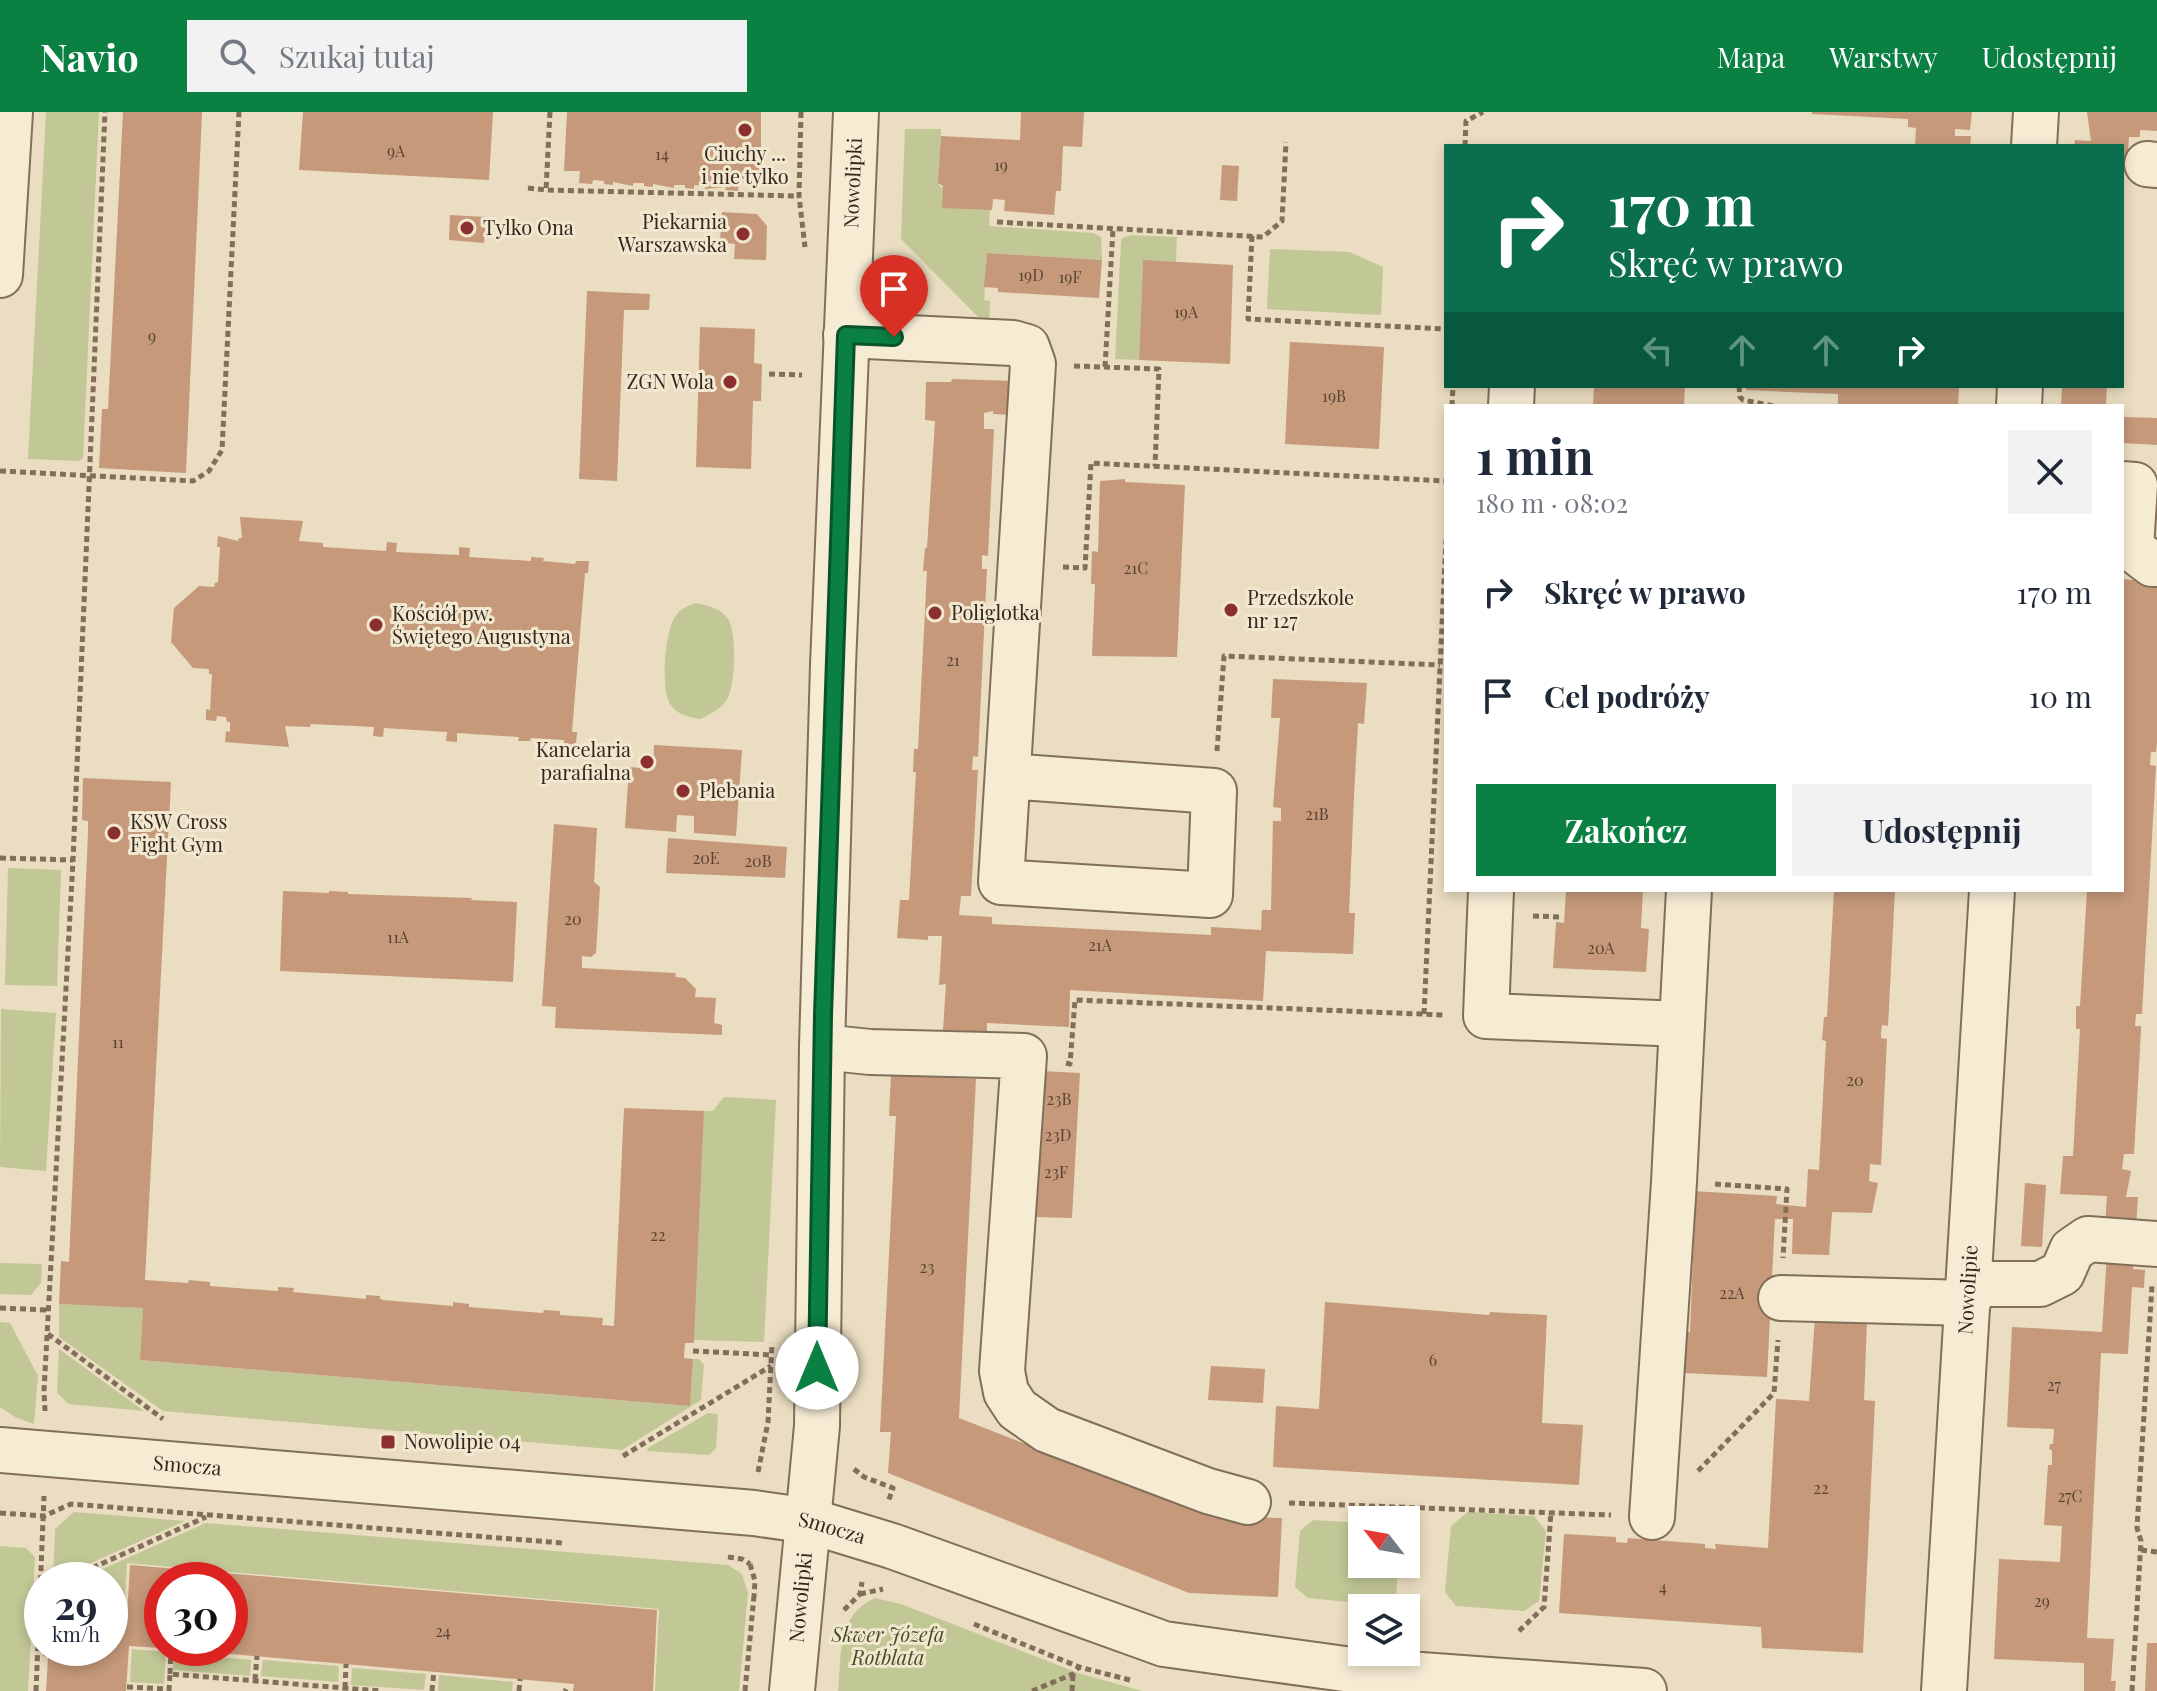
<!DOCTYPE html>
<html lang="pl">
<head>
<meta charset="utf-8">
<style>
	body { margin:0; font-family:"Playfair Display",serif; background:#f2f2f3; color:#1f2937; height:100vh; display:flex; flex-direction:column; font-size:30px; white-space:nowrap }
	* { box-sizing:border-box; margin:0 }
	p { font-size:26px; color:#747a83 }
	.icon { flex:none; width:44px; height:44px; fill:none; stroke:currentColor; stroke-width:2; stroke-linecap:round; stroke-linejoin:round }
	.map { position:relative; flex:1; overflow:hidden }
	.panel { position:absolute; left:1444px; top:292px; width:680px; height:488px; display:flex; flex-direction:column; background:#fff; border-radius:0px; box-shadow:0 4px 12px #0003 }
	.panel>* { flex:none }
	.hud { position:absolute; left:1444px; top:32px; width:680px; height:244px; border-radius:0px; box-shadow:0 4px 12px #0003; background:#0b6e4f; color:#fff; overflow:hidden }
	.needle { width:52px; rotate:301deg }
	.tools { position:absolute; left:1348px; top:1394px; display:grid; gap:16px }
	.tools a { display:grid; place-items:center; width:72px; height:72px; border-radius:0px; background:#fff; box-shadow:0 4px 12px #0003; font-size:40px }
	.speed { position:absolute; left:24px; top:1450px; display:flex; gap:16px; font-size:40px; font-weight:700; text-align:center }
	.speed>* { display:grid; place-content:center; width:104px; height:104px; border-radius:50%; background:#fff; box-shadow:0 4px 12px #0003; line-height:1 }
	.speed small { font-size:20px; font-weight:400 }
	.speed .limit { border:12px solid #d22; background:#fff; color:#111 }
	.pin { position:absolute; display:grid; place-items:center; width:68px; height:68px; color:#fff; margin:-82px -34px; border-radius:50% 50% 50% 0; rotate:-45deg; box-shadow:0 0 8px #0007 }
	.pin .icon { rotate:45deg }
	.me { position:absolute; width:88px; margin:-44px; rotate:0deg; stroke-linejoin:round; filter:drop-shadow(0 0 6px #0008) }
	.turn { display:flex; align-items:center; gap:28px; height:168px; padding:0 32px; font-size:36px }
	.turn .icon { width:104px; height:104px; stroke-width:2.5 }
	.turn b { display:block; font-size:56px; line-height:68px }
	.lanes { display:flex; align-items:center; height:76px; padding:0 32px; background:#0003; justify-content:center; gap:40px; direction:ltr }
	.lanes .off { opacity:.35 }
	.round { display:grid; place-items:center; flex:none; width:84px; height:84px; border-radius:0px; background:#f2f2f3 }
	.overview { display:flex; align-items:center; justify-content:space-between; height:136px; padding:0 32px }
	h1 { font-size:48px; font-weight:700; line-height:60px }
	.action { display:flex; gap:16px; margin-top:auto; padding:16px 32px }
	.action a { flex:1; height:92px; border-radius:0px; background:#0b8043; color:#fff; font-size:32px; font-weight:700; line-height:92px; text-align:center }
	.action a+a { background:#f2f2f3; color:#1f2937 }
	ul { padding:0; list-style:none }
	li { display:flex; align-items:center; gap:24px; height:104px; padding:0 32px }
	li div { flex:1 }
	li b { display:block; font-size:30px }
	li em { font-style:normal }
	header { display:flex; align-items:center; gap:48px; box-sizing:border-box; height:112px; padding:0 40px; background:#0b8043; color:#fff }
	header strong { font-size:38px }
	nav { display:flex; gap:44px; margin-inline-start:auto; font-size:28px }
	.search { width:560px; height:72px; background:#f2f2f3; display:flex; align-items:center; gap:20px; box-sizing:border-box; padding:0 28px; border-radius:0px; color:#747a83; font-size:30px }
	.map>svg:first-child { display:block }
	.green { fill:#c2c796 }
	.building { fill:#c5997a }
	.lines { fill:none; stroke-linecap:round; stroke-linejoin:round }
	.minor-casing { stroke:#826f5a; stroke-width:48 }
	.path { stroke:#826f5a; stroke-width:5; stroke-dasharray:6 4; stroke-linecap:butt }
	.minor { stroke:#f6ebd3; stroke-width:44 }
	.route-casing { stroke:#07532c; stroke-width:20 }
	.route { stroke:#0b8043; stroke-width:14 }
	.poi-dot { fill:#8c2f30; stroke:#f2e8d0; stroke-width:3 }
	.labels { text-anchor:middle; stroke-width:6; stroke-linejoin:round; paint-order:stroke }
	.number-label { font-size:16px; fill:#584434 }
	.poi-label { font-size:20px; fill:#33281d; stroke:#f2e8d0; text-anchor:start }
	.street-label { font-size:20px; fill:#33281d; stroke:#f2e8d0 }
	.park-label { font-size:20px; font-style:italic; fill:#444e25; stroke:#f2e8d0 }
</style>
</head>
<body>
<header>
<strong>Navio</strong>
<div class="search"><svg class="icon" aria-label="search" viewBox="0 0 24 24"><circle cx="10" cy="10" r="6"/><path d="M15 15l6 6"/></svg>Szukaj tutaj</div>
<nav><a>Mapa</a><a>Warstwy</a><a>Udostępnij</a></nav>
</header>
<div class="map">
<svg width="2157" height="1579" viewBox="0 0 2157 1579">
	<rect width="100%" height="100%" fill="#eaddc1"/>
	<path class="green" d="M46 0H99L83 346 79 349 28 347Z
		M905 17H941L939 74 990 97 989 114 1093 121 1101 125 1102 148 987 141 984 188 990 189 989 216 901 127Z
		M1131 123 1177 125 1176 150 1143 149 1139 248 1115 247 1121 130 1122 126Z
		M1270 137 1349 140 1383 155 1381 203 1267 197Z
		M695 491C708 494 720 495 728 507 737 521 736 576 726 589 719 598 711 602 700 607 688 605 675 602 669 590 661 574 665 519 675 505 680 497 686 495 695 491Z
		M8 756 61 758 57 874 5 873Z
		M1 897 56 901 46 1059 0 1055Z
		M724 985 776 988 764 1230 694 1228 704 999H713Z
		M0 1151 42 1152 41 1171 31 1183 0 1182Z
		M59 1192 143 1196 140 1248 690 1294 693 1247H699L704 1253 701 1288 622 1338 163 1299 59 1225Z
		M0 1210 10 1211 38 1264 34 1312 15 1305 0 1295Z
		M59 1237 144 1299 69 1292 57 1281Z
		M708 1301 718 1302 716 1336 709 1343 647 1339 648 1336Z
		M74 1400 185 1409 53 1468 55 1417Z
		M1468 1400 1534 1404 1546 1419 1539 1489 1524 1499 1456 1494 1445 1480 1451 1414Z
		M1313 1408 1362 1411V1452H1398L1396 1486 1352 1483 1348 1490 1308 1486 1295 1475 1300 1419Z
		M206 1411 728 1453 742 1462 748 1481 739 1579H655L659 1497 127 1451 124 1502 110 1501V1468H78Z
		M0 1434 26 1436 35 1445 28 1579H0Z
		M875 1486 901 1492 1078 1561 1142 1579H838C842 1541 836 1504 875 1486Z
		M132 1537 166 1540 164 1572 130 1570Z
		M174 1541 251 1548 250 1564 173 1558Z
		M263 1548 339 1554 338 1570 261 1564Z
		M352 1556 426 1562 424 1578 351 1573Z
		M439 1563 513 1570 512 1579H438Z"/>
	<path class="building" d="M123 0H202L186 361 99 356 102 297H108Z
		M303 0H493L489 68 299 58Z
		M567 0H761V36H759L758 47 760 48V61L748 57 747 67H739L738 79 725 78 726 75 705 77V74L694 73V77L685 76V73H674V76L653 72V75L644 74V71H633V74L613 70V73L604 72V69L593 68 592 72 579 71 580 59H564Z
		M1021 0H1084L1082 35 1063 34 1061 79H1056L1054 103 1004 99 1005 88 993 87 992 98 942 96 943 74 938 71 941 24 1020 28Z
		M1812 0H1972L1970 18 1955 17V24H1971L1970 34H1915L1916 16 1908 15V7L1812 2Z
		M2087 0H2157V19L2140 18V25H2129L2127 56H2122V34H2074L2075 28 2091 29Z
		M1222 53 1239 54 1237 89 1220 88Z
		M722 100 757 102 767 114 766 148 734 147 735 132 720 130Z
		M450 103 486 105 484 131 449 128Z
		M987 141 1102 148 1099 186 998 180V176L984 175Z
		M1143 148 1233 153 1230 252 1139 248Z
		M587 179 650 182 649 198H624L617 369 579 367Z
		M700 215 755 217 754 251 762 252 761 289H753L751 357 696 355Z
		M1290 230 1384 235 1379 337 1285 332Z
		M952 267 1015 269 1014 303 993 302V299L984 301V317H994L988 444 982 443V457H987L978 645 973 644 972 658H978L971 784H961L959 803 992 805V812L1211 823V815L1261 818 1262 798H1271L1273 709H1281V696L1273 695 1280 606H1271L1273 567 1367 571 1364 612 1358 611 1354 684 1349 801H1355L1353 842 1266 839 1263 889 1070 878 1069 915 987 911V920L943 918 946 872 939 873 942 824H928V828L897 826 900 788H909L916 660H913L914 637H918L927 459H923L925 436H927L935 309 925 308 926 270H951Z
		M1594 274H1685L1684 294H1593Z
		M1746 274H1959L1958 294H1838V282L1746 278Z
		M2062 274H2107L2106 294H2061Z
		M2122 305 2157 306V333L2122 331Z
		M1125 367V370L1185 373 1177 545 1092 544 1095 472H1091L1092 439 1098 440 1100 369Z
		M240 405 303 409 299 429 323 431V435L386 439 387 430 397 431 396 440 459 443V435L470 436 469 445 531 449V445L544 446 543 449 575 452 576 449H589L588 461H585L572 620H577L576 633 564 632V628L531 626 530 629H518L519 625 457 621V630L446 629 447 620 384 616 383 625 373 624 374 615 311 612 310 615 285 614 289 635 225 630 226 619 230 620V610H227L226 605 217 604 216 609 206 608V597L210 598 212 562H209V557L193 556 171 530 174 496 199 474 214 475 215 471 218 470 220 435H217L218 424 238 429 239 426H242Z
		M2122 467 2157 470V630L2156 640H2151L2150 653 2156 654 2142 902H2136L2135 914H2141V918L2134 1042H2124L2122 1057 2131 1059 2126 1085H2138L2136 1116 2105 1114 2107 1084 2060 1082 2063 1044H2073L2080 917H2076V894H2080L2087 778H2122Z
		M654 633 742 638 736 724 694 721V704L677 703 676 720 625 716 629 655 653 657Z
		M83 666 171 670 145 1168 188 1171 189 1168 210 1170V1174L278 1179V1175L294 1176 293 1180 366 1187V1183L380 1184V1187L383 1188 453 1194V1190L469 1192V1195L543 1201 544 1198 560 1199V1203L603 1206 602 1213 614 1214 624 996 704 999 694 1231H685L684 1246 693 1247 690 1294 140 1248 143 1196 59 1192 61 1149 69 1150 88 721V709L82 708Z
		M554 712 597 716 594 770 600 775 596 841 591 845 582 844V856L676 861 675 865 685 866 696 877 695 885 716 886 714 911 722 913V923L555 916 556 895 542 894Z
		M668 726 787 735 785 766 666 761Z
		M1566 778H1643L1641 816 1649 817 1646 860 1553 856 1556 810 1564 811Z
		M1834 778H1895L1888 914 1882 913 1881 921V926L1887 927 1881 1053 1870 1052 1869 1069 1878 1071 1872 1101 1832 1100 1829 1143 1792 1142 1793 1107H1775L1767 1265 1683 1261 1685 1220H1690L1694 1120H1690L1692 1079 1777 1084 1776 1092 1806 1095 1808 1057 1819 1058 1826 929 1822 928 1824 905H1827Z
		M283 779 329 781V779L348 780V782L472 786 471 788 517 790 513 870 280 859Z
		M1042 959 1080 961 1072 1106 1034 1105Z
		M891 963 976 967 959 1306 1211 1404 1282 1406 1278 1485 1189 1481 888 1361 891 1320H880L896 1004H889Z
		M2025 1071 2046 1073 2042 1135 2021 1134Z
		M2107 1142 2134 1143 2133 1157 2145 1158 2144 1176 2132 1175 2128 1242 2101 1241 2087 1526 2114 1527 2111 1569H2116L2115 1579H2084V1551L1994 1547 1999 1447 2060 1450 2062 1414 2044 1413 2048 1353H2052V1338L2049 1337 2050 1332H2053L2054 1317 2007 1315 2012 1215 2102 1220Z
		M1325 1190 1489 1203 1490 1200 1547 1203 1542 1311 1583 1313 1579 1373 1273 1355 1276 1294 1319 1297Z
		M1815 1205 1867 1208 1864 1288 1875 1289 1863 1541 1762 1536 1761 1515 1559 1501 1564 1422 1616 1425V1430L1627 1431 1628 1426 1705 1432V1436L1716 1437 1715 1432 1768 1436 1776 1287 1809 1289Z
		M1211 1254 1265 1257 1263 1291 1208 1288Z
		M130 1453 657 1498 653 1579H573L574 1572 185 1538V1536H230V1468H162V1536L129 1534 126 1579H46L48 1545 43 1544V1536H110V1504L127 1505Z
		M2147 1531H2157V1579H2145Z"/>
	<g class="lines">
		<defs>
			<g id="minor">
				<path d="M2034 34 2036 0"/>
				<path d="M2147 52 2157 53"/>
				<path d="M0 163 10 0"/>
				<path d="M846 223 1013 231 1027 235 1033 252 1001 770 1210 783 1214 679 1008 664"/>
				<path d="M1511 294 1512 274"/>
				<path d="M2019 294 2020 274"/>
				<path d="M2122 372 2135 373 2131 436 2152 452H2157"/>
				<path d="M1491 778 1486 904 1682 912 1689 778"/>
				<path d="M822 935 870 940 1024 944 1002 1259 1006 1280 1017 1297 1047 1318 1208 1379 1248 1390"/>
				<path d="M1969 1172H2040L2062 1161 2072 1138 2088 1127 2157 1132"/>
				<path d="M1781 1186 1968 1191"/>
				<path id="s1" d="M0 1338 754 1401 810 1409 892 1434 1164 1532 1352 1558 1644 1579"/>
				<path d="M1652 1405 1674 1070 1682 912"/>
				<path id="s2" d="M792 1579 817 1314 822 935 833 553 856 0"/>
				<path id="s3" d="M1944 1579 1992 778"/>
			</g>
		</defs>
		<use href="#minor" class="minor-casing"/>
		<path class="path" d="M550 0 546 78 799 84
			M801 0 799 84 805 135
			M1465 34 1466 9 1483 0
			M528 76 546 78
			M997 110 1263 125 1282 109 1286 30
			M1252 124 1248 207 1446 217
			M1074 254 1159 257 1155 354
			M1105 255 1113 117
			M769 262 802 263
			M1739 274 1740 285 1743 288 1774 294
			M1452 294 1453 274
			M0 359 193 369 209 359 222 338 239 0
			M1063 455 1085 456 1091 351 1446 369
			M1217 639 1224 544 1440 553
			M0 746 73 748
			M1533 804 1561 805
			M1424 902 1446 427
			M1066 951 1070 952 1075 888 1445 903
			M1715 1072 1787 1077 1783 1146
			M0 1196 48 1198
			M48 1222 163 1307
			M693 1239 771 1243
			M45 1299 44 1279 73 748 105 0
			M623 1344 771 1254
			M854 1357 864 1365 893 1376 888 1390
			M1698 1359 1774 1281 1778 1228
			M758 1360 768 1310 772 1231
			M1289 1391 1611 1403
			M0 1401 44 1404 71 1392 563 1431
			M2141 1438 2157 1440
			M728 1445 742 1447 750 1452
			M750 1452 755 1469 754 1484
			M65 1468 206 1405
			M860 1482 883 1477
			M844 1498 860 1482 862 1470
			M974 1512 1079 1555 1130 1568
			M1519 1519 1544 1495 1551 1400
			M170 1562 171 1537
			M255 1568 257 1544
			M127 1575 169 1577
			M345 1576 346 1552
			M36 1579 44 1384
			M169 1579 170 1562 381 1579
			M432 1579 434 1559
			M519 1579 520 1567
			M565 1579 566 1577
			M745 1579 754 1484
			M1032 1579 1073 1562 1079 1555
			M1072 1579 1073 1562
			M2132 1579 2141 1429 2137 1416 2152 1173"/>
		<use href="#minor" class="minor"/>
	</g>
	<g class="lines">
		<defs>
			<path id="route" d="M817 1256 823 903 846 223 894 225"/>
		</defs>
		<use href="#route" class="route-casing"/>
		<use href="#route" class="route"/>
	</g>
	<g class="poi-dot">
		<circle cx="745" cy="18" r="8"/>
		<circle cx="467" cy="116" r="8"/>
		<circle cx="743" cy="122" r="8"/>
		<circle cx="730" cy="270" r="8"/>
		<circle cx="1231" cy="498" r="8"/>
		<circle cx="935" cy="501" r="8"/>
		<circle cx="376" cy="513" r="8"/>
		<circle cx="647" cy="650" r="8"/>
		<circle cx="683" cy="679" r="8"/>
		<circle cx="114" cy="721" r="8"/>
		<rect x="380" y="1322" width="16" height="16" rx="4"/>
	</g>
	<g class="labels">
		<g class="number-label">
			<text x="396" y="45">9A</text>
			<text x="662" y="48">14</text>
			<text x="1001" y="59">19</text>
			<text x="1031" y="169">19D</text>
			<text x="1070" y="171">19F</text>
			<text x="1186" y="206">19A</text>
			<text x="152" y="230">9</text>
			<text x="1334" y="290">19B</text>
			<text x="1136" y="462">21C</text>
			<text x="953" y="554">21</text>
			<text x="1317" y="708">21B</text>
			<text x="706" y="752">20E</text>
			<text x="758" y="755">20B</text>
			<text x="573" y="813">20</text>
			<text x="398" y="831">11A</text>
			<text x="1100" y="839">21A</text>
			<text x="1601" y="842">20A</text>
			<text x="118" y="936">11</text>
			<text x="1855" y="974">20</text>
			<text x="1059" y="993">23B</text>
			<text x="1058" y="1029">23D</text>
			<text x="1056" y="1066">23F</text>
			<text x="658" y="1129">22</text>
			<text x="927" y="1161">23</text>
			<text x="1732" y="1187">22A</text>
			<text x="1433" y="1254">6</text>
			<text x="2054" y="1279">27</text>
			<text x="1821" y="1382">22</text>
			<text x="2070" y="1390">27C</text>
			<text x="1663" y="1481">4</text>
			<text x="2042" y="1495">29</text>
			<text x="443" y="1525">24</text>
		</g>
		<g class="poi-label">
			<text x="745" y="49" text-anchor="middle">Ciuchy ...<tspan x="745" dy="23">i nie tylko</tspan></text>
			<text x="727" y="117" text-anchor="end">Piekarnia<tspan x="727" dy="23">Warszawska</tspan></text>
			<text x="483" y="123">Tylko Ona</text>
			<text x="714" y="277" text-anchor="end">ZGN Wola</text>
			<text x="1247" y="493">Przedszkole<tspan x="1247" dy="23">nr 127</tspan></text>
			<text x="951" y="508">Poliglotka</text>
			<text x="392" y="509">Kościół pw.<tspan x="392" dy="23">Świętego Augustyna</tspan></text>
			<text x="631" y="645" text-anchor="end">Kancelaria<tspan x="631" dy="23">parafialna</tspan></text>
			<text x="699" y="686">Plebania</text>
			<text x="130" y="717">KSW Cross<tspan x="130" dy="23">Fight Gym</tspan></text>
			<text x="404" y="1337">Nowolipie 04</text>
		</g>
		<g class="street-label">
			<text dy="7" stroke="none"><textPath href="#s2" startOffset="1510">Nowolipki</textPath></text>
			<text dy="7" stroke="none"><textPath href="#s3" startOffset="402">Nowolipie</textPath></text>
			<text dy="7" stroke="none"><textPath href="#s1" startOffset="188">Smocza</textPath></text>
			<text dy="7" stroke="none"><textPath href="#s1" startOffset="836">Smocza</textPath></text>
			<text dy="7" stroke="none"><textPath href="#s2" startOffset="94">Nowolipki</textPath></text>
		</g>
		<g class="park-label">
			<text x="888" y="1530">Skwer Józefa<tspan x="888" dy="23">Rotblata</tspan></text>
		</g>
	</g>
</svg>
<div class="tools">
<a><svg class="needle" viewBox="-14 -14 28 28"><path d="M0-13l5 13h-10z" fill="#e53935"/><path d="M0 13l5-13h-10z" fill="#747a83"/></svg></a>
<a><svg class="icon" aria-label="layers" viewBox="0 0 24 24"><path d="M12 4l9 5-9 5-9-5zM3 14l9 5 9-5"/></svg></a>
</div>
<div class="speed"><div>29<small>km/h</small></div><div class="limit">30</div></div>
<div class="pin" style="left:894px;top:225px;background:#d93025"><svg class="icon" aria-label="arrive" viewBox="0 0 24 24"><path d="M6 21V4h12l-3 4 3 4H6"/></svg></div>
<svg class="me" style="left:817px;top:1256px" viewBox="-20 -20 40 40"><circle r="19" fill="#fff"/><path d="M0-13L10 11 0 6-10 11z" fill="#0b8043"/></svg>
<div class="hud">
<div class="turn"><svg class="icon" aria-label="right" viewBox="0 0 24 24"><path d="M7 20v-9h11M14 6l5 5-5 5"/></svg><div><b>170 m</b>Skręć w prawo</div></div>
<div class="lanes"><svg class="icon off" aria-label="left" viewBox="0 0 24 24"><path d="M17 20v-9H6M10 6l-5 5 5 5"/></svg><svg class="icon off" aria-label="ahead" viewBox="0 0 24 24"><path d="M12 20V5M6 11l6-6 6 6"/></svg><svg class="icon off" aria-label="ahead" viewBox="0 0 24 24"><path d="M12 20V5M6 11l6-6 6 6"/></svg><svg class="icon" aria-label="right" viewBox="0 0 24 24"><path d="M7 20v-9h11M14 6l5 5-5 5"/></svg></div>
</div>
<section class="panel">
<div class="overview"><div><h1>1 min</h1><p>180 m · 08:02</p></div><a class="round"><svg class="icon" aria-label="close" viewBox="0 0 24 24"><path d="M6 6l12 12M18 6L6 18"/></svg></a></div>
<ul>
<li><svg class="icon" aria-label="right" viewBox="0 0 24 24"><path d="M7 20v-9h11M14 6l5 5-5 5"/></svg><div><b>Skręć w prawo</b></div><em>170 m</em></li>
<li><svg class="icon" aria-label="arrive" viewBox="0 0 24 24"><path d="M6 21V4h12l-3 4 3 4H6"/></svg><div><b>Cel podróży</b></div><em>10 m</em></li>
</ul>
<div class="action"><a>Zakończ</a><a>Udostępnij</a></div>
</section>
</div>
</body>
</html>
